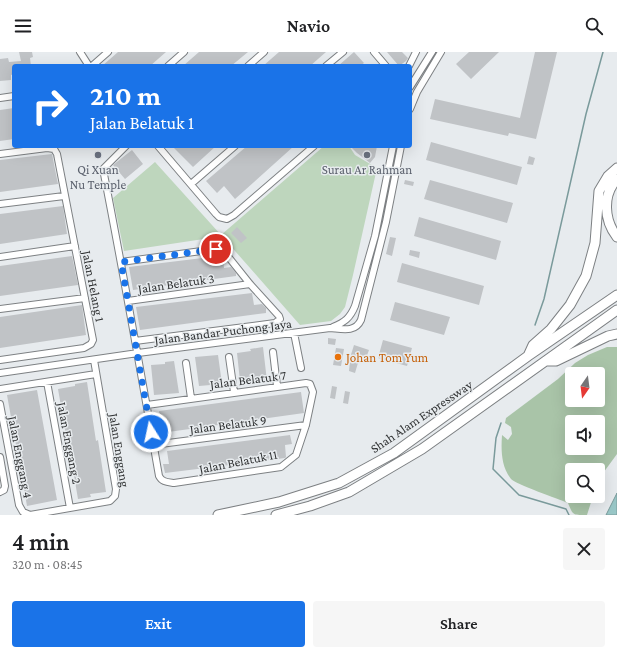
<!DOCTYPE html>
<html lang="en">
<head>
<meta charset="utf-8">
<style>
	body { margin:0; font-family:"Crimson Pro",serif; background:#f6f6f6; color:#202124; height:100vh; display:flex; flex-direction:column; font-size:15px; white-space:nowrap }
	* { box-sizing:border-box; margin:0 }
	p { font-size:13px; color:#757577 }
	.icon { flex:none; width:22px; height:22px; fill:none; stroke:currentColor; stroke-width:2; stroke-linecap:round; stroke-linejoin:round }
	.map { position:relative; height:463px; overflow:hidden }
	.side { display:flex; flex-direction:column; background:#fff; flex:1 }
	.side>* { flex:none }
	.hud { position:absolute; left:12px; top:12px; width:400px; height:84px; border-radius:4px; box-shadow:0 4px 16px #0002; background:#1a73e8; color:#fff; overflow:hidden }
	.needle { width:26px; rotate:194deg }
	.tools { position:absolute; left:565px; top:315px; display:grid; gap:8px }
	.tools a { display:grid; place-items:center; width:40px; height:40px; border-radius:4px; background:#fff; box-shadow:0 4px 16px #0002; font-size:20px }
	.pin { position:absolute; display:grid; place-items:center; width:34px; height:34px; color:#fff; margin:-17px; border:2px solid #fff; border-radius:50%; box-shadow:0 1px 4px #0007 }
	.me { position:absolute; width:44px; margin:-22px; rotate:350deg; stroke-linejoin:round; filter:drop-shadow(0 0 3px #0008) }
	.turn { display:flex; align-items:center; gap:14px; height:84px; padding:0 12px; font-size:18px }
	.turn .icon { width:52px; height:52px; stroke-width:2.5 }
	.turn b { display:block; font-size:28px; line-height:34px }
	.round { display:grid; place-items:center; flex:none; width:42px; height:42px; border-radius:4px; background:#f6f6f6 }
	.head { display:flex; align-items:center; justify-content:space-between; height:68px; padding:0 12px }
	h1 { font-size:24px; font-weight:600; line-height:30px }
	.action { display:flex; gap:8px; margin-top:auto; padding:8px 12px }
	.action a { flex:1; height:46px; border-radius:4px; background:#1a73e8; color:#fff; font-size:16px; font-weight:600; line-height:46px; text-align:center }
	.action a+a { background:#f6f6f6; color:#202124 }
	header { display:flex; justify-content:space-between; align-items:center; height:52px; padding:0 12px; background:#fff; font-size:18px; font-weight:600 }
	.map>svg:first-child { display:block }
	.green { fill:#bed6bd }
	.forest { fill:#a9c4a8; fill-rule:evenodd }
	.water { fill:#99c7c7; stroke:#7a9a9b }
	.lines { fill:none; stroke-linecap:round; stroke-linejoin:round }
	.stream { stroke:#7a9a9b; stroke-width:1.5 }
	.building { fill:#c0c3c6 }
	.minor-casing { stroke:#7d8083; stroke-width:8 }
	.highway-casing { stroke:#7d8083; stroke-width:11 }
	.minor { stroke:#fff; stroke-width:6 }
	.highway { stroke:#fff; stroke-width:9 }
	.route { stroke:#1a73e8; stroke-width:7; stroke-dasharray:0 12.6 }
	.worship-dot { fill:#6b7280; stroke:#e7ebee; stroke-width:1.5 }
	.food-dot { fill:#e8710a; stroke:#e7ebee; stroke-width:1.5 }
	.labels { text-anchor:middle; stroke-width:3; stroke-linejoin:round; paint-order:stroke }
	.worship-label { font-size:13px; fill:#5b616d; stroke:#e7ebee }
	.street-label { font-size:13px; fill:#303233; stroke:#e7ebee }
	.food-label { font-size:13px; fill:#c56008; stroke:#e7ebee; text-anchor:start }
</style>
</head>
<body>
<header><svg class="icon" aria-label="menu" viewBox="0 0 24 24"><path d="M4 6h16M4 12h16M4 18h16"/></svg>Navio<svg class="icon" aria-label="search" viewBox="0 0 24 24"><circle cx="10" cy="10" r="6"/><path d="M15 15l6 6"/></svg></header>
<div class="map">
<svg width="617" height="463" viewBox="0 0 617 463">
	<rect width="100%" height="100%" fill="#e7ebee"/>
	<path class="green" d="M324 94H349L355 103 377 116 353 223 345 255 340 262 331 269 300 273 221 183 217 185 124 199 113 146 155 110 221 183Z"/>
	<path class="forest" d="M607 295H617V402L598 428V418H572V444H593L587 463C572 463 573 463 568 451 559 447 515 432 511 427 501 414 501 398 502 383L508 388 512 382 511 375 505 371 506 366 558 327 575 311 588 303ZM572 322H598V348H572ZM572 370H598V396H572Z"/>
	<path class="water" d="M617 441V463H606Z"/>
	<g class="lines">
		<path class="stream" d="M535 273 544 247 586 62 603 0
			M501 371 496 386 493 417 519 443 566 457 569 463"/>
	</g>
	<path class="building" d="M19 0H32L33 5 30 6 31 14H14V22L11 23V28L0 29V7L8 6 9 10 21 9Z
		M118 0H166L150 14H102Z
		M199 0H248L231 14H183Z
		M279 0H326L310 14H263Z
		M354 0 364 11 360 14H338Z
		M387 0H402L408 6 406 9 399 14Z
		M469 0H499L471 27 456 12Z
		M535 0H557L536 87 509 81 508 84 430 67 435 47 520 66Z
		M14 56V87L0 89V58Z
		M431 90 522 115 517 133 426 108Z
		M172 94H216L193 115Z
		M247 94H294L235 147 224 134 217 141 206 129Z
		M350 94H377L375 105 370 111 357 101Z
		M132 98 143 112 125 127 113 113Z
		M52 102 58 132 0 140V108Z
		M529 104 535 106 533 113 527 112Z
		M405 128 414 130 413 134 404 132Z
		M430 128 513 151 507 171 424 147Z
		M63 154 67 182 0 192V162Z
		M419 165 501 189 496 208 414 184Z
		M237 175 247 186 241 191 231 181Z
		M390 185 396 186 392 204 386 202Z
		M410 198 420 200 419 206 409 203Z
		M72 204 78 233 0 244V214Z
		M219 204 223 205 224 216 231 215 236 221V224L133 238 129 215Z
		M402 211 484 234 479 253 397 230Z
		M252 241 254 253 262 252 266 256V261L140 278 136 255Z
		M395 250 450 265 444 283 390 268Z
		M82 253 86 283 0 296V265Z
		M328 286 336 287 335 293 328 292Z
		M383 288 412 296 407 314 378 306Z
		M354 293 369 298 366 306 360 304 355 321 349 319 350 309H349Z
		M263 295 267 329 255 331 254 327 240 329 237 301 251 299 250 297Z
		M336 296 344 297 341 314 333 313Z
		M218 303 222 332 199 334 195 305Z
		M174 309 179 341 154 343 151 313 165 312V310Z
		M87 330 96 389 98 388 106 440 90 442 91 445 78 447 68 389H67L58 337 75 334V332Z
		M332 334 337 335 335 347 330 346Z
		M37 338 57 448 27 454 7 343Z
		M345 339 350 340 348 352 343 351Z
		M301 340 304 361 161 381 159 359Z
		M290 383 292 392 285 393 286 405 285 406 165 421 163 412H169L167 399Z"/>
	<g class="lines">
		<defs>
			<path id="minor" d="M80 0 89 14
				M374 0 386 14
				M92 14 108 0
				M168 14 184 0
				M248 14 264 0
				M326 14 343 0
				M409 14 416 0
				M410 35 432 0
				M0 46 14 44
				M410 57 417 40 441 0
				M126 94 103 117C123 219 141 321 159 424 162 430 167 430 174 431L281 415 296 403 306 373 313 340 310 332 306 331 147 353
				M158 94 216 162 219 165 227 167 234 163 314 94
				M0 102 47 96 54 97 57 102 93 288 91 292 84 296 0 308
				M191 132 235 94
				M0 152 64 144
				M0 205 75 194
				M121 210 216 197 226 202 250 232 279 264 280 267 275 271 135 289
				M128 249 250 232
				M0 257 85 246
				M333 275C345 270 350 266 355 254L375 184 393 94
				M294 281 301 316
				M273 300 277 334
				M229 305 234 340
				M186 311 191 346
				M0 321 138 301 330 276C342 277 355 281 361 268L386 170 401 94
				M47 330 70 456
				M0 337 96 322
				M0 352 19 453 23 460 30 463 110 449 115 444 116 437 94 308
				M153 393 306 373
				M0 405 5 434 4 438 0 440"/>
			<path id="highway" d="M617 127C602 143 604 168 617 185
				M528 304 533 293 551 277 570 253 586 224 595 191 599 139 608 124 617 116
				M546 309H556L608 284 617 282
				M218 463 279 450 339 431 394 401 528 304 617 243
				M276 463 310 454 349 440 422 397 617 258"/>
		</defs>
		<use href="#minor" class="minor-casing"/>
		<use href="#highway" class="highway-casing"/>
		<use href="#minor" class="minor"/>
		<use href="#highway" class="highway"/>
	</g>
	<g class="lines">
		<path class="route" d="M151 380 121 210 216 197"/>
	</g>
	<g class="worship-dot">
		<circle cx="98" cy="103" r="4"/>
		<circle cx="367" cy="103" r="4"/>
	</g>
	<circle class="food-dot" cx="338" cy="305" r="4"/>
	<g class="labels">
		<g class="worship-label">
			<text x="98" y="122">Qi Xuan<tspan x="98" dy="15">Nu Temple</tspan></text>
			<text x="367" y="122">Surau Ar Rahman</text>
		</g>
		<g class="street-label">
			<text transform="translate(176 231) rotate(-8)" y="5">Jalan Belatuk 3</text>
			<text transform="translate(94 234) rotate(79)" y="5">Jalan Helang 1</text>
			<text transform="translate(223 279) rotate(-7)" y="5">Jalan Bandar Puchong Jaya</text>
			<text transform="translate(248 327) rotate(-7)" y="5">Jalan Belatuk 7</text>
			<text transform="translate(421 364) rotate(-34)" y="5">Shah Alam Expressway</text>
			<text transform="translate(228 372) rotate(-7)" y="5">Jalan Belatuk 9</text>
			<text transform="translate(70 391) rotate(79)" y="5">Jalan Enggang 2</text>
			<text transform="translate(120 398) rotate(81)" y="5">Jalan Enggang</text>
			<text transform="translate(21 405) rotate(79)" y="5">Jalan Enggang 4</text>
			<text transform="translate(238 409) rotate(-11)" y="5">Jalan Belatuk 11</text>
		</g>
		<g class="food-label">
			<text x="346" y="310">Johan Tom Yum</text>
		</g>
	</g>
</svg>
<div class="tools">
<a><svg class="needle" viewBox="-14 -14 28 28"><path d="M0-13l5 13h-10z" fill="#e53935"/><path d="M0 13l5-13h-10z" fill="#757577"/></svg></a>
<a><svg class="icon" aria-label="sound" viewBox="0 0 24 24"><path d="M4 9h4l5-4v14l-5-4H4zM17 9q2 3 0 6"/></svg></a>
<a><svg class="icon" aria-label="search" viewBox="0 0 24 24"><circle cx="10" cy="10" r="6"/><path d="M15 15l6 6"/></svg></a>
</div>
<div class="pin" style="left:216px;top:197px;background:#d93025"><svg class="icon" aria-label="arrive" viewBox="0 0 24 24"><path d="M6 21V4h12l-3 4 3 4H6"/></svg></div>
<svg class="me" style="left:151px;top:380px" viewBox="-20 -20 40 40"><circle r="17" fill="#1a73e8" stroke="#fff" stroke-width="3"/><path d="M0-11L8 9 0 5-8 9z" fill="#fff"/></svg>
<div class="hud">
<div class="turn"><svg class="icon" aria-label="right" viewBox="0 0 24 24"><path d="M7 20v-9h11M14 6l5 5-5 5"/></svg><div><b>210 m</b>Jalan Belatuk 1</div></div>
</div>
</div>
<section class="side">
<div class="head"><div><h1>4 min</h1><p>320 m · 08:45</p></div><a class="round"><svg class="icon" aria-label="close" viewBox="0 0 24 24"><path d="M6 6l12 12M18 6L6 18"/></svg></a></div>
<div class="action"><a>Exit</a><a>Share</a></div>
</section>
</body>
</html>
